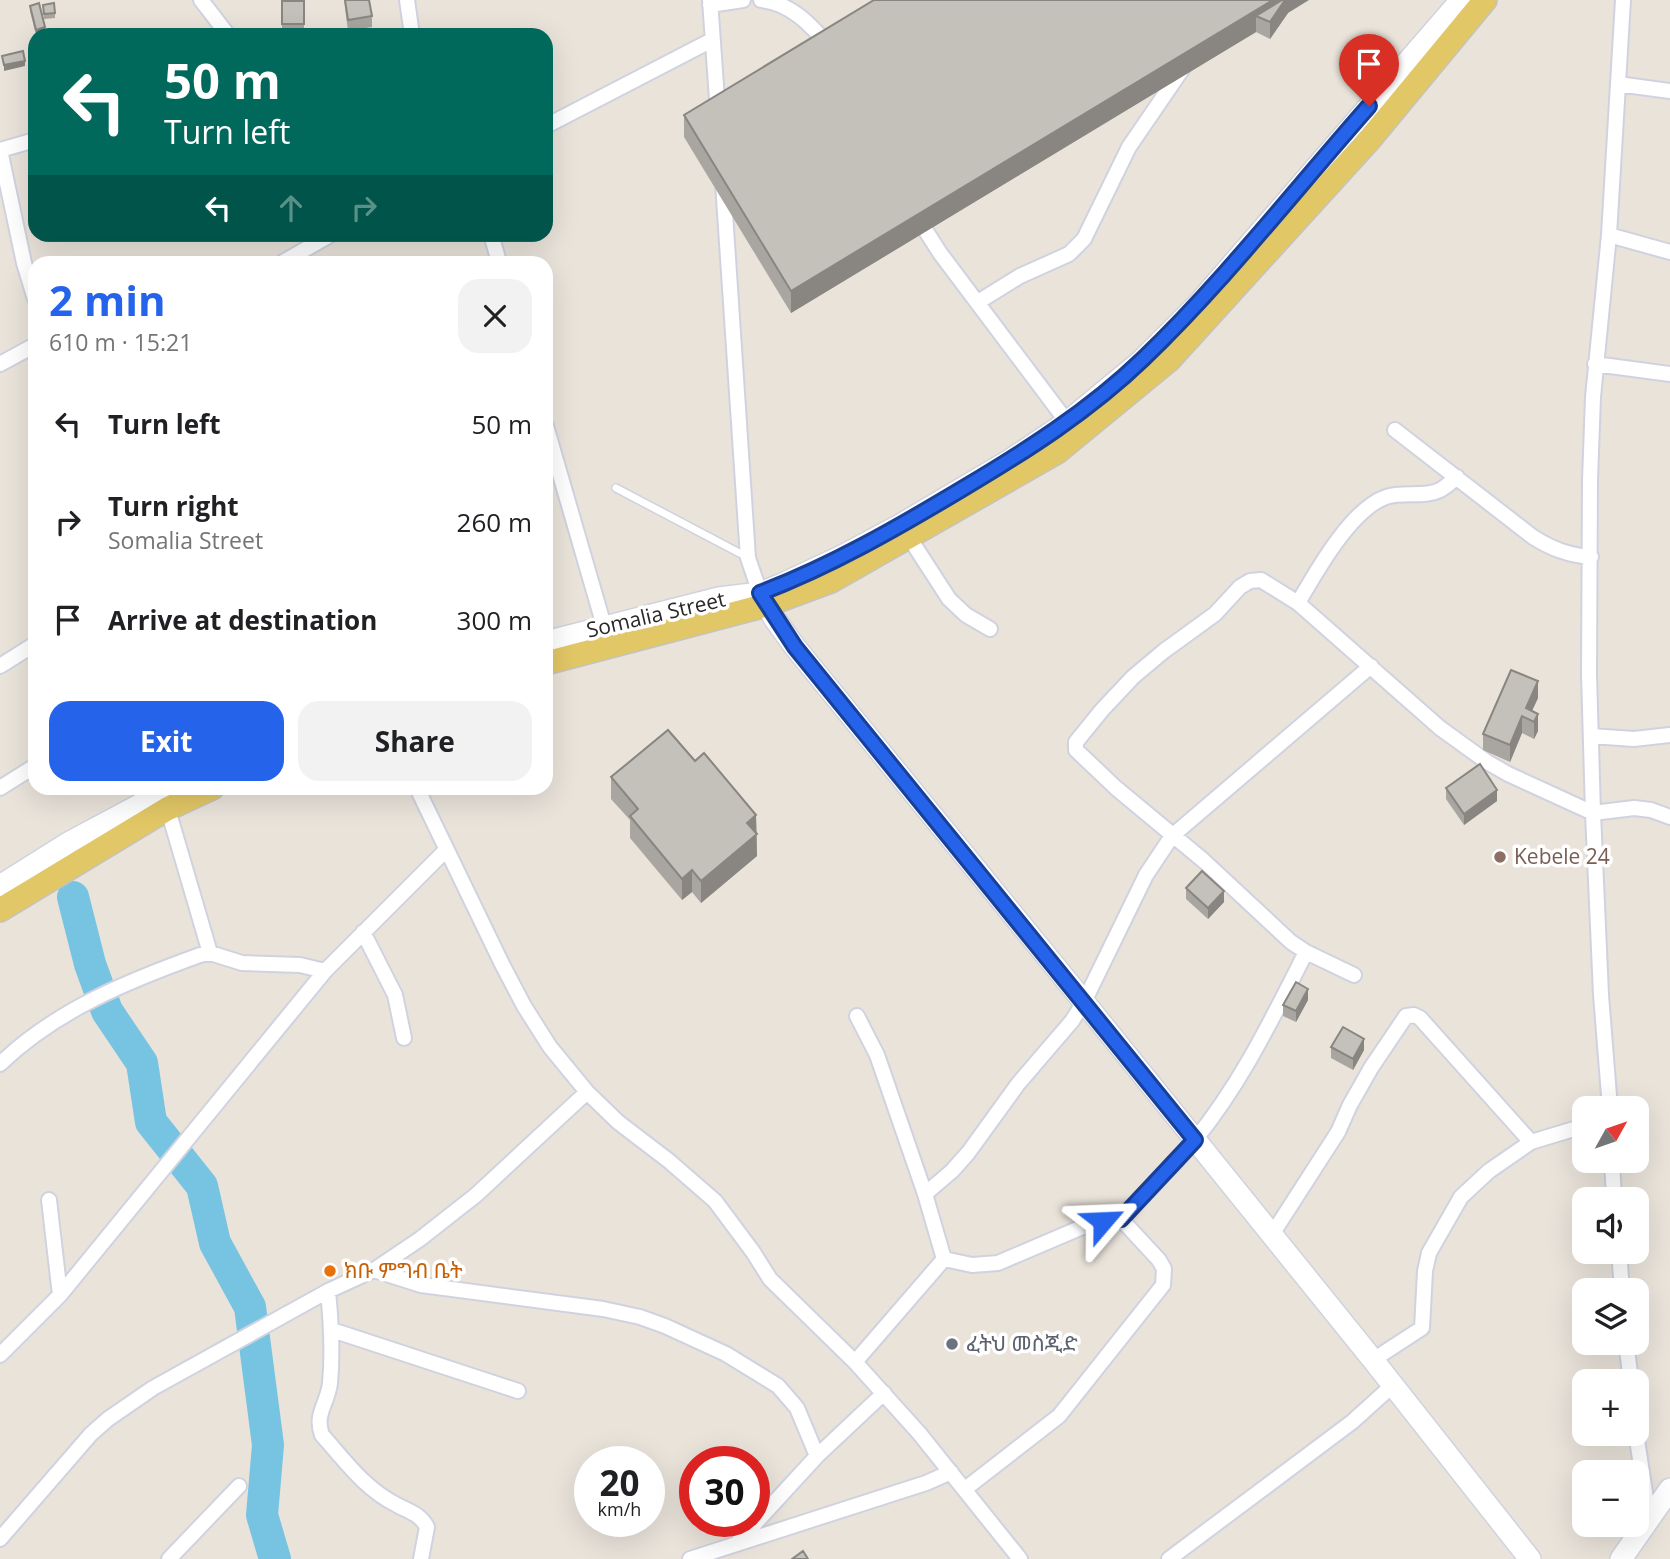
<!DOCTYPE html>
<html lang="en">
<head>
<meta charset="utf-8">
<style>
	body { margin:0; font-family:"Open Sans","Noto Sans Ethiopic",sans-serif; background:#f2f2f2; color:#202124; height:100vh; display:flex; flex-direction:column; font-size:26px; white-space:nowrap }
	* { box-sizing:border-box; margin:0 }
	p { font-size:23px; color:#757577 }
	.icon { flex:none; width:38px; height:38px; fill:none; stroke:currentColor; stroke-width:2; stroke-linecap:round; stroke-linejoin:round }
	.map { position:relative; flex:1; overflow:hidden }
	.details { position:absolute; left:28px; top:256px; width:525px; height:539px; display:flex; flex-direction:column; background:#fff; border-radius:21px; box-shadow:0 7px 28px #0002 }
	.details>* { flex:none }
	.guide { position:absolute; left:28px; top:28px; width:525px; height:214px; border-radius:21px; box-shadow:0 7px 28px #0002; background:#00695c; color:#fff; overflow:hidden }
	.needle { width:46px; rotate:50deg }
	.tools { position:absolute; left:1572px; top:1096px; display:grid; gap:14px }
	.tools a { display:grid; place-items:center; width:77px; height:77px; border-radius:14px; background:#fff; box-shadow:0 7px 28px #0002; font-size:35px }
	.speed { position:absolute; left:574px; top:1446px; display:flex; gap:14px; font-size:35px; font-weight:700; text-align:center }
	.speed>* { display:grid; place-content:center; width:91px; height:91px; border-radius:50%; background:#fff; box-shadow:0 7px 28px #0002; line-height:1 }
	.speed small { font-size:18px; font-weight:400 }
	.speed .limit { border:10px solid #d22; background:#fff; color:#111 }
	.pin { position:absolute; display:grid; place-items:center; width:60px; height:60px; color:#fff; margin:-72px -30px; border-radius:50% 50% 50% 0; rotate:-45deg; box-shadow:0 0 7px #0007 }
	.pin .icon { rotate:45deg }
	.me { position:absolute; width:77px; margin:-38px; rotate:64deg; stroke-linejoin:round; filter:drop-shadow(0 0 5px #0008) }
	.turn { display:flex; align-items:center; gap:24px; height:147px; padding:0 21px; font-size:32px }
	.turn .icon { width:91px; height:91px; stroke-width:2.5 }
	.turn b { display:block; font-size:49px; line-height:60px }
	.lanes { display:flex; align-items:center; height:66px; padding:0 21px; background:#0003; justify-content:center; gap:35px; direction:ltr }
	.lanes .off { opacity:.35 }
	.round { display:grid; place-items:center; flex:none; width:74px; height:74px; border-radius:21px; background:#f2f2f2 }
	.headline { display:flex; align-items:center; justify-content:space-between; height:119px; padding:0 21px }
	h1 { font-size:42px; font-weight:700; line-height:52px; color:#2563eb }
	.action { display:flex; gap:14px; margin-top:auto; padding:14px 21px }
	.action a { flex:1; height:80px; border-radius:21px; background:#2563eb; color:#fff; font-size:28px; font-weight:700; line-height:80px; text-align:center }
	.action a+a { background:#f2f2f2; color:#202124 }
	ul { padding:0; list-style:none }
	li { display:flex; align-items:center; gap:21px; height:98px; padding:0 21px }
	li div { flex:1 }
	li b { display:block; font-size:26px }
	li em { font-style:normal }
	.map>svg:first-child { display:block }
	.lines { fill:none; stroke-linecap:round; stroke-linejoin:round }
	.river { stroke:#77c4e2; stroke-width:32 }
	.lane-casing { stroke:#d0d3df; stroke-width:10 }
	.street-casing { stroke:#d0d3df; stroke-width:18 }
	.secondary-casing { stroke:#d0d3df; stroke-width:24 }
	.primary-casing { stroke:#c3c3c3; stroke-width:26 }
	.lane { stroke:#fff; stroke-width:7 }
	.street { stroke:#fff; stroke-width:14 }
	.secondary { stroke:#fff; stroke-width:21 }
	.primary { stroke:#e2c766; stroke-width:23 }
	.wall { fill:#a9a5a0 }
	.shaded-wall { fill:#898682 }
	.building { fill:#c4c0ba; stroke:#898682; stroke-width:2 }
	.route-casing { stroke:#184099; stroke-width:18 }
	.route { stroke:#2563eb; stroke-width:12 }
	.education-dot { fill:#8d6e63; stroke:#fff; stroke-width:2.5 }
	.food-dot { fill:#e8710a; stroke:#fff; stroke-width:2.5 }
	.worship-dot { fill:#6b7280; stroke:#fff; stroke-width:2.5 }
	.labels { text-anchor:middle; stroke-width:7; stroke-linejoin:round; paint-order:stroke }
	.street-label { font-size:21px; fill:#282828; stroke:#fff }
	.education-label { font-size:21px; fill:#785e54; stroke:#fff; text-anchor:start }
	.food-label { font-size:21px; fill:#c56008; stroke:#fff; text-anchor:start }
	.worship-label { font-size:21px; fill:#5b616d; stroke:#fff; text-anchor:start }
</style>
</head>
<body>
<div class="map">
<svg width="1670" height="1559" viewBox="0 0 1670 1559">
	<rect width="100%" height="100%" fill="#e9e3da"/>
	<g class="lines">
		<path class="river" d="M73 897 90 964 107 1011 142 1063 151 1122 202 1186 215 1243 250 1307 268 1445 262 1515 275 1559"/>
		<defs>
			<path id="lane" d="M616 488 747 557"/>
			<path id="street" d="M201 0 228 35
				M407 0 412 35
				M710 0 718 114
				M761 0C791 3 811 25 830 47
				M710 5 743 0
				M1618 84 1670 91
				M546 126 712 40
				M0 150 24 263 35 299
				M0 150 35 140
				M723 183 748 558 760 593
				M917 217 940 253 1067 422
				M491 234 499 262
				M1609 235 1670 252
				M283 262 332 234
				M978 302 1020 276 1069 254 1084 239 1129 147 1183 68
				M0 364 35 345
				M1595 364 1670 374
				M546 426 604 626
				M1395 430 1533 537C1552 549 1568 555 1591 557
				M905 531 949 599 966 615 990 629
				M1298 603C1316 572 1351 509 1386 497 1403 491 1424 498 1440 490 1446 487 1452 481 1457 477
				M0 666 35 644
				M1591 736 1634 739 1670 735
				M0 788 35 766
				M417 788 502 964 524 1006 550 1047 587 1092 618 1122 669 1161 715 1201 753 1252 770 1279 855 1362 919 1433 1020 1559
				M166 803 210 953
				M363 932 395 995 404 1038
				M1354 975 1306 952 1291 942 1204 861 1116 788 1076 750V742L1102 710 1133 677 1164 651 1215 614 1240 587 1250 581 1261 580 1298 603 1440 728 1487 762 1508 774 1593 813 1634 808 1651 810 1670 817
				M857 1016 877 1055 925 1194 944 1259
				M0 1064C56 1010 128 981 200 955L210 953 242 963 300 965 325 971
				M1610 1108 1601 995 1593 813 1589 674 1590 480 1593 397 1609 235 1623 0
				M1612 1160 1614 1199
				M925 1194 952 1171 968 1153 1018 1084 1072 1021 1084 1002 1146 875 1172 836 1371 666
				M49 1200 60 1295
				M1271 1236 1338 1132 1350 1105 1371 1068 1406 1016 1414 1015 1420 1018 1531 1142
				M1619 1251 1622 1290
				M944 1259 972 1265 998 1263 1080 1228 1103 1221 1121 1219C1145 1193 1171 1168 1194 1141 1241 1084 1273 1017 1306 952
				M374 1270 421 1285 603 1309 640 1317 665 1326 726 1354 778 1386 797 1408 817 1456
				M328 1291C331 1321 333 1352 330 1383 328 1403 314 1414 322 1435 346 1462 365 1489 397 1505 410 1512 420 1514 427 1527L421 1559
				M332 1330 518 1391
				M1626 1342 1631 1381
				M0 1355 60 1295 325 971 446 850
				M1373 1360 1422 1328 1425 1271 1429 1253 1461 1197 1489 1171 1531 1142 1584 1126
				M855 1362 944 1259
				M1636 1433 1649 1519
				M965 1489 1059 1416 1163 1285 1164 1269 1159 1260 1121 1219
				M0 1539 91 1434 108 1419 153 1388 328 1291 374 1270 420 1239 476 1195 587 1092
				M738 1542 817 1456 884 1393
				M169 1559 239 1486
				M690 1559 926 1483 951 1472
				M1169 1559 1352 1422 1393 1385"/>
			<path id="secondary" d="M760 593 774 618 795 647 1084 1002 1373 1360 1530 1559
				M546 642 719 598 760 593 780 585 842 556 900 525 1010 460 1067 422 1141 361 1198 304 1461 0
				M0 886 70 842 171 788
				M1621 1559 1670 1489"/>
			<path id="primary" d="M546 663 766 605 831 581 1057 452 1169 360 1370 139 1485 0
				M0 910 167 809 212 788"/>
		</defs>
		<use href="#lane" class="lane-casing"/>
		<use href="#street" class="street-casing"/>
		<use href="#secondary" class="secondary-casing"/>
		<use href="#primary" class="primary-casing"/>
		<use href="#lane" class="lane"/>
		<use href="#street" class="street"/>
		<use href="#secondary" class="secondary"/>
		<use href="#primary" class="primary"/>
	</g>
	<path class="wall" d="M344 0H369L372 16V27L348 31Z
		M874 0 1288 13 1270 39 1256 32 791 313 684 137V115Z
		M282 1H304V35H282Z
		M43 5 55 13V18L44 19Z
		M30 6 45 33 36 35 30 11Z
		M1538 698 1532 711 1538 731 1534 739 1522 733 1510 762 1483 750V734Z
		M695 761 756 815 757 856 701 903 692 892 682 900 630 838V820L611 799V777Z
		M1446 788 1497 801 1464 825 1446 799Z
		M1186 888 1224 902 1208 919 1186 899Z
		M1308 1000 1296 1022 1283 1016V1005Z
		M1331 1047 1364 1050 1353 1070 1331 1058Z"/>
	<path class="shaded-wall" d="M1273 0H1309L1288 13 1270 39V22L1256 16V32L791 313V291Z
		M45 27V33L36 35V30Z
		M25 61V66L4 71V65Z
		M1538 681V698L1528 719 1526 708Z
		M1538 714V731L1534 739V722Z
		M1522 716V733L1510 762V745Z
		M1497 790V801L1464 825V814Z
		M756 815 757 856 701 903V881L747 823Z
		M692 870V892L682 900V879Z
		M1224 891V902L1208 919V908Z
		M1308 989V1000L1296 1022V1011Z
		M1364 1039V1050L1353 1070V1059Z"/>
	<path class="building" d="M345 0H369L372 16 348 20Z
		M874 0H1273L791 291 684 115Z
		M1282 0H1285L1270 22 1256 16Z
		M282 1H304V24H282Z
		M39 3 45 27 36 30 30 6Z
		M54 3 55 13 44 14 43 5Z
		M361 30 362 35H344Z
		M23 51 25 61 4 65 2 56Z
		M1511 670 1538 681 1526 708 1538 714 1534 722 1522 716 1510 745 1483 734Z
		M668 730 695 761 704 753 756 815 747 823 757 834 701 881 692 870 682 879 630 816 638 809 611 777Z
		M1480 764 1497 790 1464 814 1446 788Z
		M1202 871 1224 891 1208 908 1186 888Z
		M1296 982 1308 989 1296 1011 1283 1005Z
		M1343 1027 1364 1039 1353 1059 1331 1047Z
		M803 1551 808 1559H792Z"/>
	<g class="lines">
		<defs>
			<path id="route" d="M1103 1221 1121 1219 1195 1140 795 647 760 593C831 566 897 528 962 489 1026 451 1089 411 1143 359 1224 281 1294 191 1369 106"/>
		</defs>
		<use href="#route" class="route-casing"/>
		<use href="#route" class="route"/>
	</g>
	<circle class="education-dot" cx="1500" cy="857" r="7"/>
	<circle class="food-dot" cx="330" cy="1271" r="7"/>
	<circle class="worship-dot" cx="952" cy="1344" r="7"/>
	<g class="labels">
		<g class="street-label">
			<text transform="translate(656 615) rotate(-13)" y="7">Somalia Street</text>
		</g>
		<g class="education-label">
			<text x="1514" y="864">Kebele 24</text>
		</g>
		<g class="food-label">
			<text x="344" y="1278">ክቡ ምግብ ቤት</text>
		</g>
		<g class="worship-label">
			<text x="966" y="1351">ፈትህ መስጂድ</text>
		</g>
	</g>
</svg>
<div class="tools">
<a><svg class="needle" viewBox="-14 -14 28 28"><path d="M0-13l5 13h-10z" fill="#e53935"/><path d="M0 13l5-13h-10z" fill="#757577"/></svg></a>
<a><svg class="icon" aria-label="sound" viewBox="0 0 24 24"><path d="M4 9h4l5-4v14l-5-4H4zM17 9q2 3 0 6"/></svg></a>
<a><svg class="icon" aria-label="layers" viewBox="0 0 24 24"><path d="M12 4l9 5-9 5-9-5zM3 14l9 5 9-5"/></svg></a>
<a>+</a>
<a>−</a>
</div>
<div class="speed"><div>20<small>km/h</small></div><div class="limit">30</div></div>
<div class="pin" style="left:1369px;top:106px;background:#d93025"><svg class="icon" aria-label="arrive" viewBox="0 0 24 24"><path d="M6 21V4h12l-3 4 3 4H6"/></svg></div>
<svg class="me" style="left:1103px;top:1221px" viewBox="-20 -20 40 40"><path d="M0-17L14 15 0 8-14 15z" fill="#2563eb" stroke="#fff" stroke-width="4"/></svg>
<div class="guide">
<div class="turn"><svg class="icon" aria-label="left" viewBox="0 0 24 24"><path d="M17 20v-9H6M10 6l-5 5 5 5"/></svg><div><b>50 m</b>Turn left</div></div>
<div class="lanes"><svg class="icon" aria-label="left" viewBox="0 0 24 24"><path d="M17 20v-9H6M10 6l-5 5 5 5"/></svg><svg class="icon off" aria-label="ahead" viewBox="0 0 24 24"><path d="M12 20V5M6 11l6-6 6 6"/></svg><svg class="icon off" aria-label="right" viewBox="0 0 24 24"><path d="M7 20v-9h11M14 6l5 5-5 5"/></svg></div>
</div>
<section class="details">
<div class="headline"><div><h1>2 min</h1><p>610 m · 15:21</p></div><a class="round"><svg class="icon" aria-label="close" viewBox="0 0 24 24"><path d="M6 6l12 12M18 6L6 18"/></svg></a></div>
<ul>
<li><svg class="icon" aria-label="left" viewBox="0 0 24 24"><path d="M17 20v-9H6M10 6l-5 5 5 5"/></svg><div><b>Turn left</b></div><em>50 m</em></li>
<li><svg class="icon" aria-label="right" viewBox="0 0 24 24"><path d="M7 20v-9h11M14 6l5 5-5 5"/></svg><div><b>Turn right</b><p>Somalia Street</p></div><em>260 m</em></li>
<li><svg class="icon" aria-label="arrive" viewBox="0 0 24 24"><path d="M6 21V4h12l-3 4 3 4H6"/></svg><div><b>Arrive at destination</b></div><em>300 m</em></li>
</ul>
<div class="action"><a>Exit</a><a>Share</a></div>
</section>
</div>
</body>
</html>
